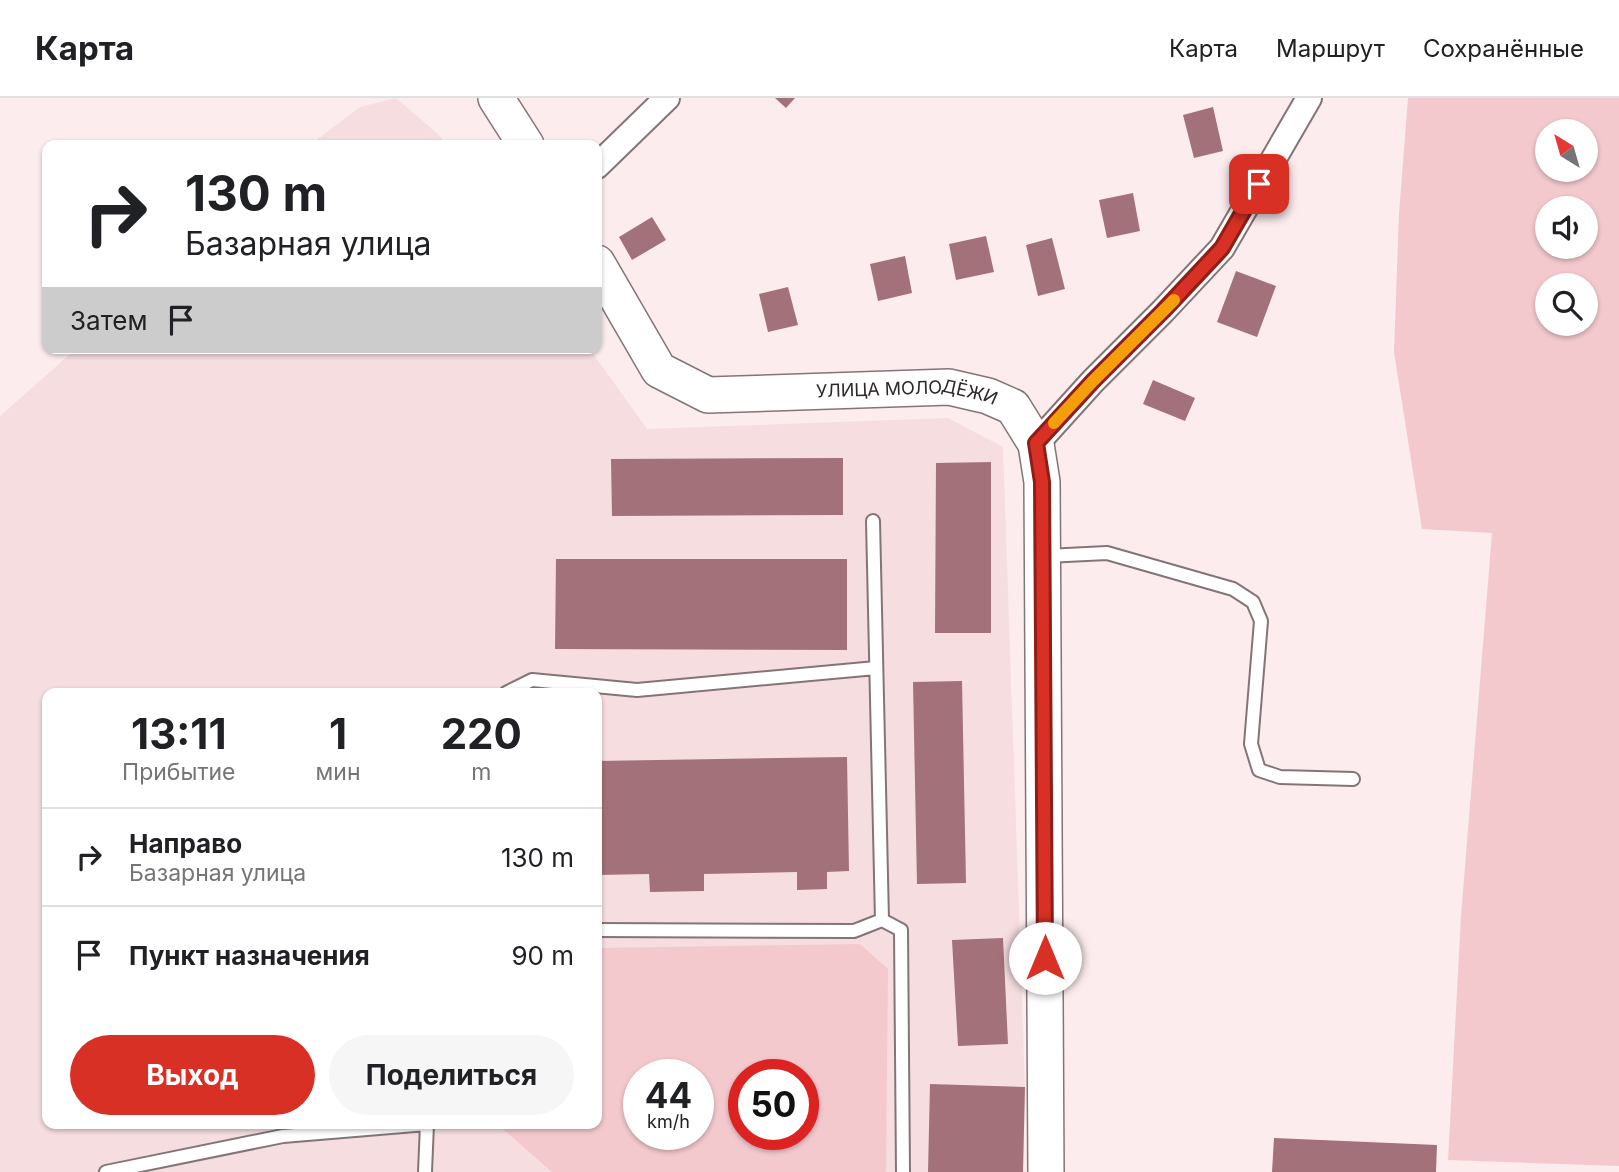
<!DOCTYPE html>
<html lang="ru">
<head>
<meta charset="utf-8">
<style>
	body { margin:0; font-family:Inter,sans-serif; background:#f6f6f6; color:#202124; height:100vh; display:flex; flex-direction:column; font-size:26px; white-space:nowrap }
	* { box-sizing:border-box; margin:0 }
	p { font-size:23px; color:#757577 }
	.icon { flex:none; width:38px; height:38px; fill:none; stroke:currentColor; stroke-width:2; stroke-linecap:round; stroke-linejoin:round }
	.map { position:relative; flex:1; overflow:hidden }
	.details { position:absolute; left:42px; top:590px; width:560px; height:441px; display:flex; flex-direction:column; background:#fff; border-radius:14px; box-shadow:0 2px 5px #0004 }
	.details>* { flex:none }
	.guide { position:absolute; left:42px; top:42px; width:560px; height:214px; border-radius:14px; box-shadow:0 2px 5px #0004; background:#fff; color:#202124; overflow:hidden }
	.needle { width:46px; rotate:323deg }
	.tools { position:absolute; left:1535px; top:21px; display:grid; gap:14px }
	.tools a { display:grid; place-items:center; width:63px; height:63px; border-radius:50%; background:#fff; box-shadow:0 2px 5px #0004; font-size:35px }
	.speed { position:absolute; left:623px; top:961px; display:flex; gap:14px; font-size:35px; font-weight:700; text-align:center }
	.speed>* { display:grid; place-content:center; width:91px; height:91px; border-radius:50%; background:#fff; box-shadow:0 2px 5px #0004; line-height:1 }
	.speed small { font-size:18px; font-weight:400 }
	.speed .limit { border:10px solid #d22; background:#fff; color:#111 }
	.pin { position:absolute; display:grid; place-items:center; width:60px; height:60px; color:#fff; margin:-30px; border-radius:14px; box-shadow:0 4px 10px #0006 }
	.me { position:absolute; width:77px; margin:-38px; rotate:0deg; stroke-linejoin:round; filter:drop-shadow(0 0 5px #0008) }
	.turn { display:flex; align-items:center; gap:24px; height:147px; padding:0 28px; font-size:32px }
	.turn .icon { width:91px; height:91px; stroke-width:2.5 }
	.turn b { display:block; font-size:49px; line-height:60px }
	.then { display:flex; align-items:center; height:66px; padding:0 28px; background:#0003; gap:14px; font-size:26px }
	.eta { display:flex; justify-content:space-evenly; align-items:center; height:119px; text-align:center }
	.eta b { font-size:42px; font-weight:700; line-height:49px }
	.action { display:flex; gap:14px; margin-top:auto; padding:14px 28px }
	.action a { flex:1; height:80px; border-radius:42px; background:#d93025; color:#fff; font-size:28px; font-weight:700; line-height:80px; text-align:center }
	.action a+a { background:#f6f6f6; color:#202124 }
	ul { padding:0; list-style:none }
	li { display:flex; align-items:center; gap:21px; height:98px; padding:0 28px; border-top:2px solid #e0e0e0 }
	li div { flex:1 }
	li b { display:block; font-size:26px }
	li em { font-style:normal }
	header { display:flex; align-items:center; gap:42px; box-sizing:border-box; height:98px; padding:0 35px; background:#fff; border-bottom:2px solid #e0e0e0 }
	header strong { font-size:33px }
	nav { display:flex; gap:38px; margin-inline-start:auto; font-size:24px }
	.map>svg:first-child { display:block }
	.built { fill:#f5dde0; fill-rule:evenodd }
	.green { fill:#f3c9ce; fill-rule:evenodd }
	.building { fill:#a37179 }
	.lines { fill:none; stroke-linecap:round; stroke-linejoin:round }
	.lane-casing { stroke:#837577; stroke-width:16 }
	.street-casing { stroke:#837577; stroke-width:28 }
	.secondary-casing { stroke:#837577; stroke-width:38 }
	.lane { stroke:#fff; stroke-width:12 }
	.street { stroke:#fff; stroke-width:24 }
	.secondary { stroke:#fff; stroke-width:35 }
	.route-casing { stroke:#8d1f18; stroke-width:18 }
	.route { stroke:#d93025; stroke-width:12 }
	.slow { stroke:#f59e0b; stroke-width:12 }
	.labels { text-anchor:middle; stroke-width:6; stroke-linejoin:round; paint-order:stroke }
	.street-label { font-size:18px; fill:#2d2828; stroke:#fff }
</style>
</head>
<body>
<header>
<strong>Карта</strong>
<nav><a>Карта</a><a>Маршрут</a><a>Сохранённые</a></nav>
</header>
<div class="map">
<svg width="1619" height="1074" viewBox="0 0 1619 1074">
	<rect width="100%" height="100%" fill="#fcecee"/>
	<path class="built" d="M396 0 439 37 446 47H310L360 9Z
		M77 250H589L647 331 948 320 1003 349 1025 989 1023 1074H0V318ZM47 595H597V1026H47ZM639 976H698V1036H639ZM744 976H803V1036H744Z"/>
	<path class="green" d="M1408 0H1619V1068L1448 1062 1461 818 1492 435 1422 431 1394 254 1399 116ZM1547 33H1586V72H1547ZM1547 110H1586V149H1547ZM1547 187H1586V226H1547Z
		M860 846 888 871 886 1074H552L497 1026H597V850ZM639 976H698V1036H639ZM744 976H803V1036H744Z"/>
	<path class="building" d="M775 0H795L786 10Z
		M1213 9 1223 53 1194 60 1183 17Z
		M1133 95 1140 133 1107 140 1099 102Z
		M652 119 666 142 632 162 619 139Z
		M986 138 994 174 956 182 949 146Z
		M1052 140 1065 191 1038 198 1026 147Z
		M905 158 912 195 878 203 870 166Z
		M1236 173 1276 188 1257 239 1217 224Z
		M788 189 798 227 768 234 759 196Z
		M1153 282 1195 300 1185 323 1143 306Z
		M843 360V417L612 418 611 361Z
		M991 364V535H935L936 365Z
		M556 461H847V552L555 551Z
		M962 583 966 785 917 786 913 584Z
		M847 659 849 773 827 774V791L797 792V774L704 776V793L650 794 649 776 597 777V663Z
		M1003 840 1008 946 958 948 952 842Z
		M930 986 1025 989 1023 1074H928Z
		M1274 1040 1437 1047 1436 1074H1272Z"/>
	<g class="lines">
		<defs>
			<path id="lane" d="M873 423 882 822 901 832 903 1074
				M1046 458 1107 455 1233 491 1253 504 1261 523 1251 646 1259 672 1280 679 1353 681
				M506 595 532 582 637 592 876 570
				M597 832 854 833 882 822
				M106 1074 283 1038 427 1026
				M425 1074 427 1026"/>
			<path id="street" d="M597 68 667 0
				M1036 346 1093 283 1163 213 1222 150 1309 0"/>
			<g id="secondary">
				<path d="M496 0 526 47"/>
				<path id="s1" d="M597 165 659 272 708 297 949 289 988 298 1013 309 1036 346 1042 384 1046 1074"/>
			</g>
		</defs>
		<use href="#lane" class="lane-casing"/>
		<use href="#street" class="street-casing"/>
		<use href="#secondary" class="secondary-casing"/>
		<use href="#lane" class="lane"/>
		<use href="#street" class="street"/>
		<use href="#secondary" class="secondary"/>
	</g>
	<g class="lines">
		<defs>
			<path id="route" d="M1045 860 1042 384 1036 345 1093 283 1163 213 1222 150 1259 86"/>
		</defs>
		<use href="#route" class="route-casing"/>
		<use href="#route" class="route"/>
		<path class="slow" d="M1054 325 1093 283 1174 202"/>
	</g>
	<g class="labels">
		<g class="street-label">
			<text dy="6" stroke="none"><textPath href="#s1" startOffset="378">УЛИЦА МОЛОДЁЖИ</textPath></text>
		</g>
	</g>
</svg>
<div class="tools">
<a><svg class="needle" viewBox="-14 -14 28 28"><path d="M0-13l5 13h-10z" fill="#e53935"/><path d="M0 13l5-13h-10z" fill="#757577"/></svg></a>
<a><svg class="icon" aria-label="sound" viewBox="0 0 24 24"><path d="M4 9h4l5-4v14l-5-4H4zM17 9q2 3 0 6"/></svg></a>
<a><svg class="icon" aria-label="search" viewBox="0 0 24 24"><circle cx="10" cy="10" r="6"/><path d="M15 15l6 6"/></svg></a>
</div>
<div class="speed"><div>44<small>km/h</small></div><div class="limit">50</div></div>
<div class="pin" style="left:1259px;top:86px;background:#d93025"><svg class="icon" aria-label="arrive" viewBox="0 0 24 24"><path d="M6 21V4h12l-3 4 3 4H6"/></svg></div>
<svg class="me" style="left:1045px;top:860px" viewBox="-20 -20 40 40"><circle r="19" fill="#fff"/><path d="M0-13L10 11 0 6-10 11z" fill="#d93025"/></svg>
<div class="guide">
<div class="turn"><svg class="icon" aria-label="right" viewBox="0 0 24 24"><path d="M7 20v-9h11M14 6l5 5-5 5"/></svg><div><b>130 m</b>Базарная улица</div></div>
<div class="then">Затем<svg class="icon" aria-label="arrive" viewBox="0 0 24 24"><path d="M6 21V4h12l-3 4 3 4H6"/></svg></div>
</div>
<section class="details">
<div class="eta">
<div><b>13:11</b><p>Прибытие</p></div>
<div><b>1</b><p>мин</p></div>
<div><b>220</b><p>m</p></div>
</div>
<ul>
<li><svg class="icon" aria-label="right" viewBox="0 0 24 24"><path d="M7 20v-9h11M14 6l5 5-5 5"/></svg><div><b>Направо</b><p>Базарная улица</p></div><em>130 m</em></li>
<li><svg class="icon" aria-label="arrive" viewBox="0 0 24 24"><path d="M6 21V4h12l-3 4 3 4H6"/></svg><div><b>Пункт назначения</b></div><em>90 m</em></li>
</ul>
<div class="action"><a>Выход</a><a>Поделиться</a></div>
</section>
</div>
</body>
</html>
